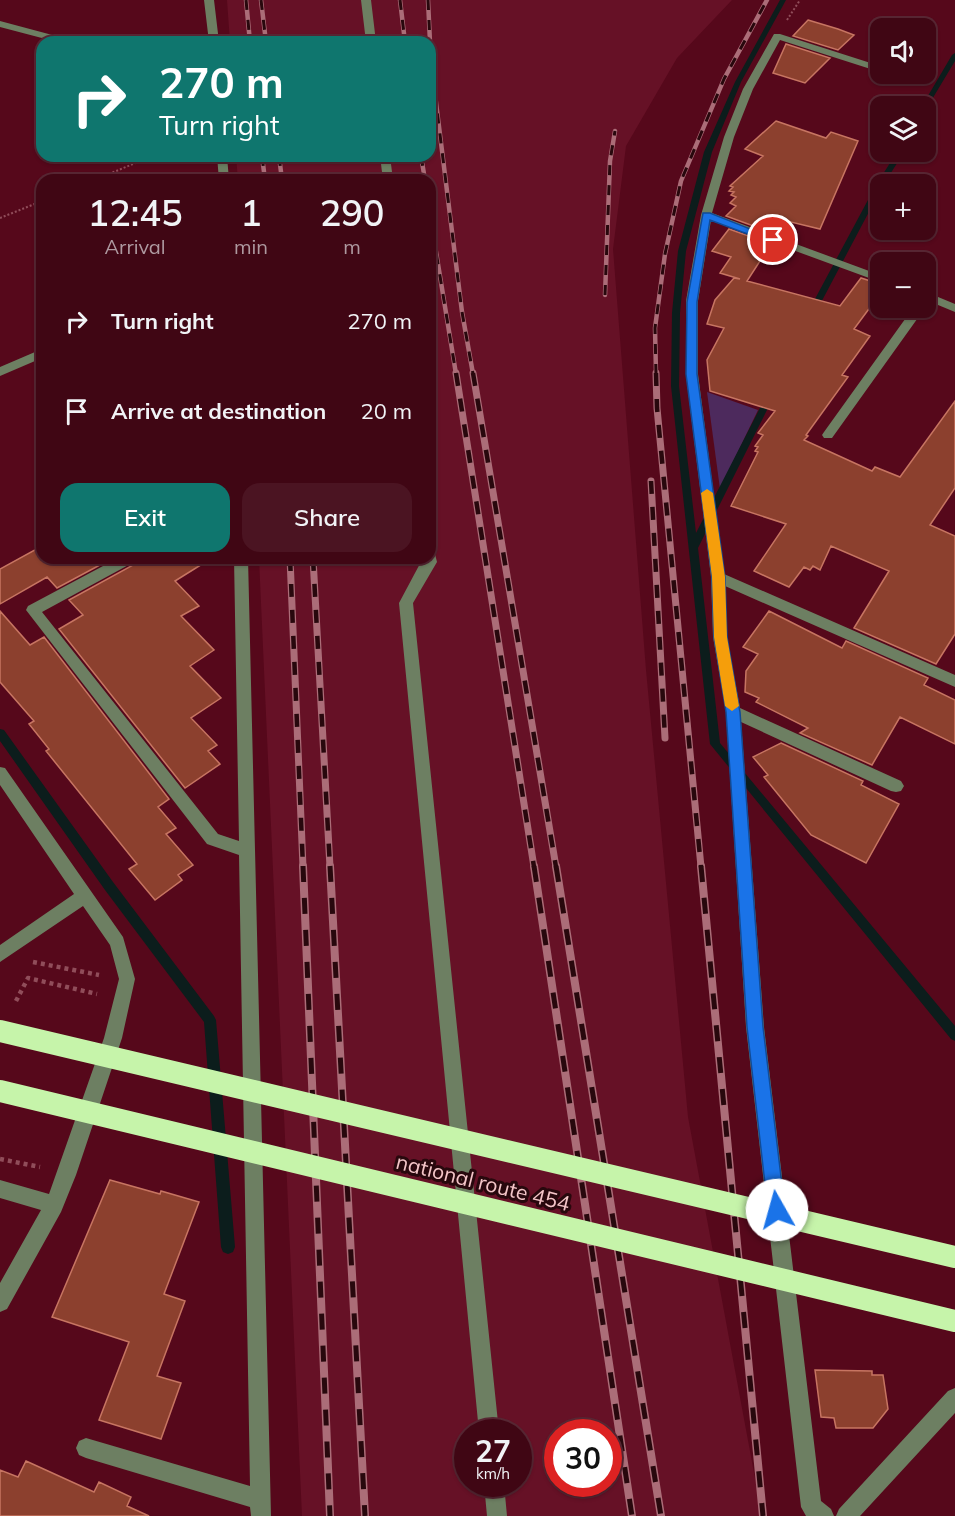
<!DOCTYPE html>
<html lang="en">
<head>
<meta charset="utf-8">
<style>
	body { margin:0; font-family:Mulish,sans-serif; background:#4b1422; color:#f1f3f6; height:100vh; display:flex; flex-direction:column; font-size:22px; white-space:nowrap }
	* { box-sizing:border-box; margin:0 }
	p { font-size:20px; color:#ae99a0 }
	.icon { flex:none; width:33px; height:33px; fill:none; stroke:currentColor; stroke-width:2; stroke-linecap:round; stroke-linejoin:round }
	.map { position:relative; flex:1; overflow:hidden }
	.panel { position:absolute; left:36px; top:174px; width:400px; height:390px; display:flex; flex-direction:column; background:#400614; border-radius:18px; box-shadow:0 2px 4px #0004,0 0 0 2px #592734 }
	.panel>* { flex:none }
	.top-card { position:absolute; left:36px; top:36px; width:400px; height:126px; border-radius:18px; box-shadow:0 2px 4px #0004,0 0 0 2px #592734; background:#0f766e; color:#fff; overflow:hidden }
	.tools { position:absolute; left:870px; top:18px; display:grid; gap:12px }
	.tools a { display:grid; place-items:center; width:66px; height:66px; border-radius:12px; background:#400614; box-shadow:0 2px 4px #0004,0 0 0 2px #592734; font-size:30px }
	.speed { position:absolute; left:454px; top:1419px; display:flex; gap:12px; font-size:30px; font-weight:700; text-align:center }
	.speed>* { display:grid; place-content:center; width:78px; height:78px; border-radius:50%; background:#400614; box-shadow:0 2px 4px #0004,0 0 0 2px #592734; line-height:1 }
	.speed small { font-size:15px; font-weight:400 }
	.speed .limit { border:9px solid #d22; background:#fff; color:#111 }
	.pin { position:absolute; display:grid; place-items:center; width:51px; height:51px; color:#fff; margin:-26px; border:3px solid #fff; border-radius:50%; box-shadow:0 2px 6px #0007 }
	.me { position:absolute; width:66px; margin:-33px; rotate:353deg; stroke-linejoin:round; filter:drop-shadow(0 0 4px #0008) }
	.turn { display:flex; align-items:center; gap:21px; height:126px; padding:0 24px; font-size:27px }
	.turn .icon { width:78px; height:78px; stroke-width:2.5 }
	.turn b { display:block; font-size:42px; line-height:51px }
	.eta { display:flex; justify-content:space-evenly; align-items:center; height:102px; text-align:center }
	.eta b { font-size:36px; font-weight:600; line-height:42px }
	.cta { display:flex; gap:12px; margin-top:auto; padding:12px 24px }
	.cta a { flex:1; height:69px; border-radius:18px; background:#0f766e; color:#fff; font-size:24px; font-weight:600; line-height:69px; text-align:center }
	.cta a+a { background:#4b1422; color:#f1f3f6 }
	ul { padding:0; list-style:none }
	li { display:flex; align-items:center; gap:18px; height:90px; padding:0 24px }
	li div { flex:1 }
	li b { display:block; font-size:22px }
	li em { font-style:normal }
	.map>svg:first-child { display:block }
	.built { fill:#661126; fill-rule:evenodd }
	.green { fill:#4d2a5d }
	.lines { fill:none; stroke-linecap:round; stroke-linejoin:round }
	.stream { fill:#0c1d1c; fill-rule:evenodd }
	.building { fill:#8c402e; stroke:#c77562; stroke-width:1.5 }
	.path-far1 { stroke:#904d5a; stroke-width:2; stroke-dasharray:2 2; stroke-linecap:butt }
	.path { stroke:#904d5a; stroke-width:4.5; stroke-dasharray:4 4; stroke-linecap:butt }
	.minor { fill:#6d7f62; fill-rule:evenodd }
	.rail-far2-casing { stroke:#ab6d78; stroke-width:4.5 }
	.rail-far1-casing { stroke:#ab6d78; stroke-width:7 }
	.rail-casing { stroke:#ab6d78; stroke-width:8 }
	.rail-far2 { stroke:#28080d; stroke-width:3; stroke-dasharray:10; stroke-linecap:butt }
	.rail-far1 { stroke:#28080d; stroke-width:4.5; stroke-dasharray:13; stroke-linecap:butt }
	.rail { stroke:#28080d; stroke-width:5; stroke-dasharray:16; stroke-linecap:butt }
	.highway-bridge { stroke:#c6f4aa; stroke-width:22 }
	.route { fill:#1a73e8; stroke:#114b97; stroke-width:1.5 }
	.slow { fill:#f59e0b }
	.labels { text-anchor:middle; stroke-width:6; stroke-linejoin:round; paint-order:stroke }
	.near-street-label { font-size:21px; fill:#f4c5c8; stroke:#28080d }
</style>
</head>
<body>
<div class="map">
<svg width="955" height="1516" viewBox="0 0 955 1516">
	<rect width="100%" height="100%" fill="#56081b"/>
	<path class="built" d="M227 0H732L677 58 626 146 613 249 646 670 688 1117 762 1516H302L259 558H430V180H238L236 156H430V42H230ZM468 1432H519V1484H468ZM558 1432H609V1484H558Z"/>
	<path class="green" d="M707 392 758 410 720 489Z"/>
	<g class="lines">
		<path class="stream" d="M780 0H786L741 82 712 152 686 251 680 313 679 386 696 533 766 396 770 393 774 396 698 548 720 743 955 1026V1041L951 1039 710 744 671 386 672 313 678 251 704 152 735 82Z
			M955 53V61L928 106 926 108V106H922L952 55Z
			M897 152H904L884 184H880V191L816 312 815 314H809L808 312 876 185Z
			M0 729 4 730 113 882 214 1016 216 1020 235 1247 233 1252 228 1254 223 1252 221 1247 204 1022 105 890 0 741Z"/>
	</g>
	<path class="building" d="M808 20 838 29 854 35 838 50 793 36Z
		M786 44 830 58 805 83 773 73Z
		M776 121 826 138 831 132 858 141 820 229 787 221 778 235 726 216 736 206 730 203 736 197 731 195 734 192 729 191 733 187 730 186 763 156 745 149Z
		M729 229 771 244 747 281 840 306 861 278 880 284V294L854 329 870 336 842 375 848 377 806 435 808 436 804 440 872 471 875 467 900 477 955 401V488L930 525 955 536V634L936 664 854 628 889 571 831 546 820 570 813 566 810 570 804 567 789 587 754 571 786 524 731 506 758 452 755 451 758 447 755 446 763 435 758 433 775 411 710 391 707 360 724 328 707 324 715 300 734 278 740 279 720 273 731 257 712 251Z
		M42 546V558H113L57 588 47 577 0 604V569Z
		M138 558H212L175 581 199 606 181 616 214 650 190 666 221 698 191 718 217 745 208 751 220 764 185 788 59 629 83 615 69 600 135 564Z
		M0 611 30 645 44 637 169 799 158 807 176 828 166 834 193 865 178 875 182 880 155 900 129 869 137 864 46 751 49 749 29 724 34 721 0 682Z
		M769 611 842 648 846 641 928 678 924 685 955 700V744L900 717 872 765 800 733 808 728 756 702 759 698 745 692 746 671 758 654 743 647Z
		M781 743 863 781 861 785 899 804 866 863 811 835 764 777 768 775 753 757Z
		M110 1180 160 1194 161 1191 199 1202 164 1294 185 1301 157 1376 181 1383 161 1439 99 1420 129 1342 52 1317Z
		M815 1370 872 1371V1375H883L888 1409 873 1428H836L834 1418 821 1417Z
		M26 1461 94 1492 99 1482 131 1497 127 1506 149 1516H0V1470L18 1477Z"/>
	<g class="lines">
		<path class="path-far1" d="M787 20 800 0
			M94 180 153 156
			M0 218 42 201"/>
		<path class="path" d="M33 962 99 975
			M16 1001 28 978 97 994
			M0 1159 40 1167"/>
		<path class="minor" d="M204 0H214L219 42H209Z
			M361 0H371L376 42H366Z
			M0 21 71 40 73 42H57L0 27Z
			M774 34H780L880 66V72L780 40 753 89 734 137 712 213 880 275V282L711 220 698 301V374L724 574 955 675V687L725 586 727 637 740 708 901 781 904 786 901 791 896 792 891 791 741 722 764 1027 821 1501 831 1509 834 1516H806L801 1507 746 1027 726 712 713 637 711 577 686 374V301L701 215 724 137 743 89Z
			M217 156H227L229 180H219Z
			M380 156H390L393 180H383Z
			M926 292 955 304V312L926 300Z
			M913 308H925L832 438H824L822 435 824 432Z
			M42 349V358L0 376V367Z
			M430 553 435 554 437 562 413 603 499 1432H479L399 603 423 558H430Z
			M118 558H136L134 562 42 612 218 834 239 841 234 558H248L271 1516H251L250 1507 86 1458 79 1455 76 1448 79 1441 86 1438 250 1486 239 855 207 844 26 610 28 606Z
			M0 767 5 768 123 937 135 979 122 1038 76 1175 61 1212 7 1309 0 1312V1283L41 1210 0 1198V1180L49 1194 104 1038 119 979 110 945 83 906 0 962V945L74 894 0 785Z
			M955 1388V1413L860 1516H836L839 1509 948 1391Z
			M484 1484H504L507 1516H487Z"/>
		<defs>
			<path id="rail-far2" d="M246 0 250 42
				M261 0 266 42
				M400 0 405 42
				M428 0 430 42
				M430 54 462 312 473 374
				M262 156 265 180
				M279 156 282 180
				M421 156 425 180
				M430 215 456 374
				M605 295 610 161 615 131
				M656 374 655 328 665 254 681 181 724 79 767 0"/>
			<path id="rail-far1" d="M456 373 534 867
				M473 373 556 867
				M656 373 657 408 701 867
				M651 481 665 738
				M290 558 303 867
				M313 558 330 867"/>
			<path id="rail" d="M303 866 330 1516
				M330 866 365 1516
				M534 866 632 1516
				M556 866 661 1516
				M701 866 763 1516"/>
		</defs>
		<use href="#rail-far2" class="rail-far2-casing"/>
		<use href="#rail-far1" class="rail-far1-casing"/>
		<use href="#rail" class="rail-casing"/>
		<use href="#rail-far2" class="rail-far2"/>
		<use href="#rail-far1" class="rail-far1"/>
		<use href="#rail" class="rail"/>
		<path class="highway-bridge" d="M0 1031 955 1257
			M0 1091 955 1321"/>
	</g>
	<path class="route" d="M703 213H710L778 240 769 242 710 220 697 302V374L725 577 727 637 740 712 763 1027 785 1210 783 1216 777 1218 771 1216 768 1210 747 1027 726 712 714 637 712 577 686 374 687 302Z"/>
	<path class="slow" d="M707 489 713 493 725 577 727 637 739 706 732 711 725 706 714 637 712 577 701 493Z"/>
	<g class="labels">
		<g class="near-street-label">
			<text transform="translate(483 1183) rotate(14)" y="7">national route 454</text>
		</g>
	</g>
</svg>
<div class="tools">
<a><svg class="icon" aria-label="sound" viewBox="0 0 24 24"><path d="M4 9h4l5-4v14l-5-4H4zM17 9q2 3 0 6"/></svg></a>
<a><svg class="icon" aria-label="layers" viewBox="0 0 24 24"><path d="M12 4l9 5-9 5-9-5zM3 14l9 5 9-5"/></svg></a>
<a>+</a>
<a>−</a>
</div>
<div class="speed"><div>27<small>km/h</small></div><div class="limit">30</div></div>
<div class="pin" style="left:773px;top:240px;background:#d93025"><svg class="icon" aria-label="arrive" viewBox="0 0 24 24"><path d="M6 21V4h12l-3 4 3 4H6"/></svg></div>
<svg class="me" style="left:777px;top:1210px" viewBox="-20 -20 40 40"><circle r="19" fill="#fff"/><path d="M0-13L10 11 0 6-10 11z" fill="#1a73e8"/></svg>
<div class="top-card">
<div class="turn"><svg class="icon" aria-label="right" viewBox="0 0 24 24"><path d="M7 20v-9h11M14 6l5 5-5 5"/></svg><div><b>270 m</b>Turn right</div></div>
</div>
<section class="panel">
<div class="eta">
<div><b>12:45</b><p>Arrival</p></div>
<div><b>1</b><p>min</p></div>
<div><b>290</b><p>m</p></div>
</div>
<ul>
<li><svg class="icon" aria-label="right" viewBox="0 0 24 24"><path d="M7 20v-9h11M14 6l5 5-5 5"/></svg><div><b>Turn right</b></div><em>270 m</em></li>
<li><svg class="icon" aria-label="arrive" viewBox="0 0 24 24"><path d="M6 21V4h12l-3 4 3 4H6"/></svg><div><b>Arrive at destination</b></div><em>20 m</em></li>
</ul>
<div class="cta"><a>Exit</a><a>Share</a></div>
</section>
</div>
</body>
</html>
